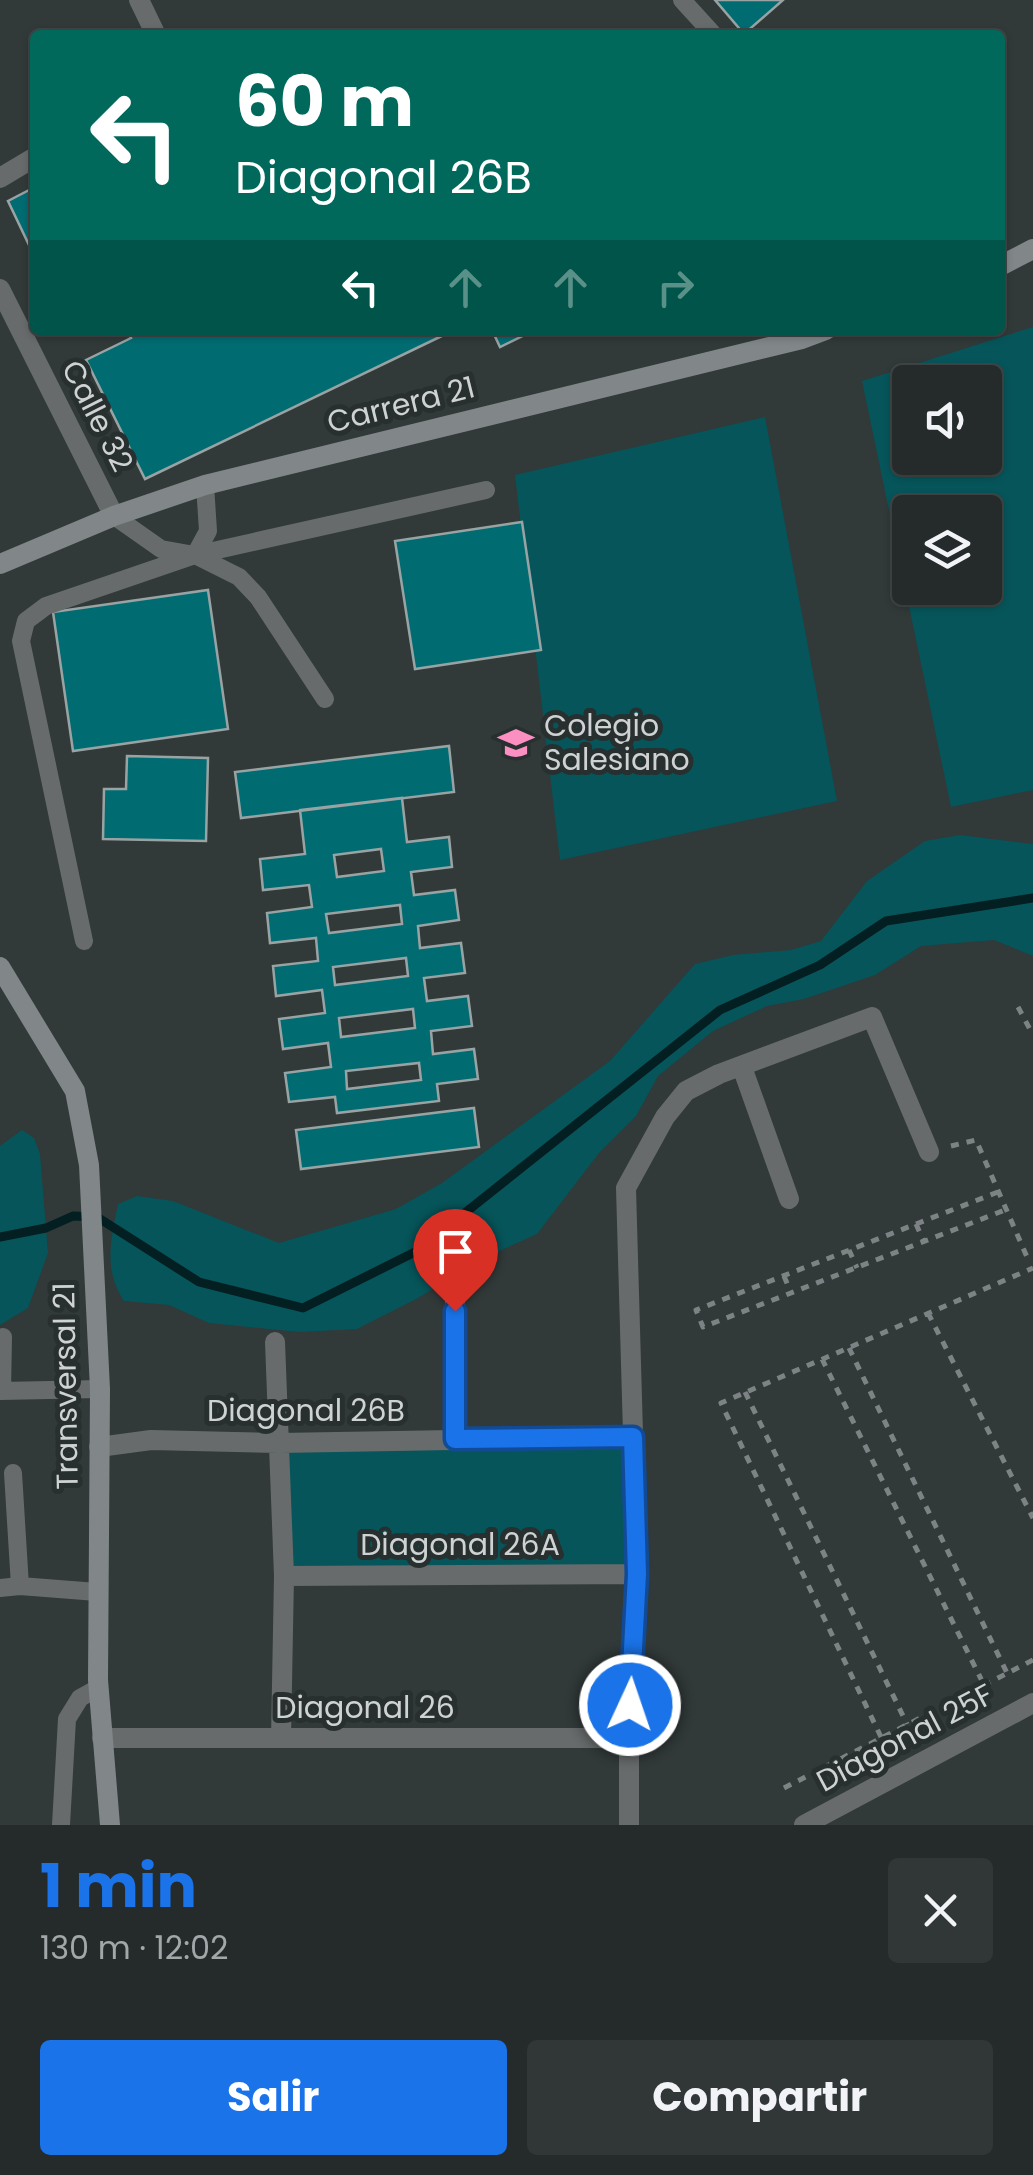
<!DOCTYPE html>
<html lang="es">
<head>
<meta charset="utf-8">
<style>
	body { margin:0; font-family:Poppins,sans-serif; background:#313737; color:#f1f3f6; height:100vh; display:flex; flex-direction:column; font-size:38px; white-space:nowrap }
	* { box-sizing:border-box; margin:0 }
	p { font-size:32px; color:#a3a7a9 }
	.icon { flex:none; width:55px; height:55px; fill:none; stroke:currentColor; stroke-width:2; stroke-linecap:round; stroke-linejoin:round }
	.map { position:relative; height:1825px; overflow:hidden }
	.panel { display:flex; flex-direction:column; background:#252b2b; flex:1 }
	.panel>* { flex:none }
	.top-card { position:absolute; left:30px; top:30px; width:975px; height:305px; border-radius:10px; box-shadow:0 2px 8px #0004,0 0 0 2px #424747; background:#00695c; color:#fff; overflow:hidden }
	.controls { position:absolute; left:892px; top:365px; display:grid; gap:20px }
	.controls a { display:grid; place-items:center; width:110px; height:110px; border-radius:10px; background:#252b2b; box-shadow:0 2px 8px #0004,0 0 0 2px #424747; font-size:50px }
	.pin { position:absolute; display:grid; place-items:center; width:85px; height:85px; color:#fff; margin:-102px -42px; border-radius:50% 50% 50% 0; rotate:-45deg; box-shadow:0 0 10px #0007 }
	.pin .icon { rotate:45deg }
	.me { position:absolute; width:110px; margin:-55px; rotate:3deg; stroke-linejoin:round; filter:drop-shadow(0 0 8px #0008) }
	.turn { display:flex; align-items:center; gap:35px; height:210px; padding:0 40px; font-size:45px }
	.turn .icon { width:130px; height:130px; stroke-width:2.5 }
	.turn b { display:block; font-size:70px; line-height:85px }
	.lanes { display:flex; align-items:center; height:95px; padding:0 40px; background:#0003; justify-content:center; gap:50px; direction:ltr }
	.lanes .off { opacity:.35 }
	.round { display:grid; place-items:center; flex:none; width:105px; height:105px; border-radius:10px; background:#313737 }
	.summary { display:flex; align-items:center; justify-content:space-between; height:170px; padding:0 40px }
	h1 { font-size:60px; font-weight:700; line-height:75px; color:#1a73e8 }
	.cta { display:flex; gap:20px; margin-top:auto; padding:20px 40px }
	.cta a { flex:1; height:115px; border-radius:10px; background:#1a73e8; color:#fff; font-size:40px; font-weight:700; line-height:115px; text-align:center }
	.cta a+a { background:#313737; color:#f1f3f6 }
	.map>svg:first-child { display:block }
	.green { fill:#06555a; fill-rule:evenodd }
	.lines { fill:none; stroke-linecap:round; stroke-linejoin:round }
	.stream { stroke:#041f21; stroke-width:9 }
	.building { fill:#006c72; stroke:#9aa3a3; stroke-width:2.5; fill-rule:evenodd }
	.path { stroke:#7d8384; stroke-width:5; stroke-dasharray:8 8; stroke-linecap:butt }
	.lane { stroke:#676b6b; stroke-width:18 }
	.street { stroke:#676b6b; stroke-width:20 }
	.secondary { stroke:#818788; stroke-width:20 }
	.route-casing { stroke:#114b97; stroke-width:25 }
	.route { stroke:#1a73e8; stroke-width:18 }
	.labels { text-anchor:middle; stroke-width:10; stroke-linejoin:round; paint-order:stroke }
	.street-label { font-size:30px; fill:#ced2d3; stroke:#282f2f }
	.poi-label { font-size:30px; fill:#ced2d3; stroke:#282f2f; text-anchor:start }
</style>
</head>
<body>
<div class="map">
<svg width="1033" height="1825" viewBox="0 0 1033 1825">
	<rect width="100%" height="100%" fill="#313939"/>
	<path class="green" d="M1033 327V790L951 807 862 381ZM985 382V458H910V382ZM985 512V588H910V512Z
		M765 417 837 801 560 860 515 475Z
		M960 835 1033 844V956L994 940 921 946 875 975 804 999 767 1006 713 1031 658 1076 636 1116 599 1153 537 1234 486 1257 418 1298 357 1329 300 1332 209 1323 169 1305 124 1301C103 1270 111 1238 118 1204L137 1196 173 1201 279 1243 396 1209 442 1183 610 1061 695 964 733 955 791 950 821 941 867 881 925 841Z
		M22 1130 34 1138 40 1154 48 1253 28 1308 0 1325V1146Z
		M633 1437 637 1574 284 1576 279 1443Z"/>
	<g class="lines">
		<path class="stream" d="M0 1237 46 1228 73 1216 97 1217 199 1282 303 1308 417 1251 720 1010 820 965 886 921 1033 898"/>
	</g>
	<path class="building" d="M715 0H783L744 34Z
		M35 187V242L29 245 8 201Z
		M127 330H447L448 333 145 479 86 360 131 338Z
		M492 330H535L500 347Z
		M522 522 541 650 415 669 395 541Z
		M208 590 228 729 73 751 53 612Z
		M449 746 454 792 241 818 235 772Z
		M127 756 208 758 206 841 103 839 104 789H126Z
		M402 798 407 842 449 837 452 867 411 872 414 895 455 890 459 920 418 926 420 948 461 943 465 973 424 978 427 1001 468 996 472 1026 431 1031 433 1054 474 1049 478 1079 437 1084 439 1101 337 1113 335 1097 289 1102 285 1073 331 1067 328 1043 283 1049 279 1019 325 1013 322 990 276 996 273 966 318 961 316 938 270 943 267 913 312 907 309 885 263 890 260 859 305 854 300 810ZM381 849 384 871 337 877 334 855ZM400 905 402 924 329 933 326 914ZM406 958 408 976 335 985 333 967ZM413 1009 415 1028 341 1037 339 1018ZM419 1063 421 1080 347 1089 346 1071Z
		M474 1108 479 1147 301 1169 296 1130Z"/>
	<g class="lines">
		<path class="path" d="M1018 1007 1033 1035
			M951 1146 976 1140 1027 1257
			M998 1192 696 1310 703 1327 1005 1210
			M916 1224 924 1242
			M849 1250 857 1268
			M784 1276 791 1293
			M928 1313 1033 1518
			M849 1348 1007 1673
			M822 1359 984 1685
			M745 1392 907 1724
			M881 1737 721 1403 1033 1268
			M784 1788 1033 1660"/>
		<path class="lane" d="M682 0 713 34
			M205 485 208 531 195 555 239 577 258 597 325 699
			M114 516 161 549 189 554
			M84 941 21 641 26 621 46 606 195 555 486 490
			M0 1391 100 1389
			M2 1391 3 1337
			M13 1473 20 1586
			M0 1588 20 1586 97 1592
			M61 1825 67 1719 80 1698 98 1688"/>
		<path class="street" d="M139 0 156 35
			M0 178 35 157
			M0 289 114 516
			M742 1067 789 1199
			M275 1342 284 1576 281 1738
			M455 1439V1279
			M99 1447 151 1440 279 1443 633 1437
			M284 1576 637 1574
			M102 1738H629
			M629 1825V1738L637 1574 626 1188 665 1117 686 1091 719 1074 872 1017 929 1152
			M804 1825 1033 1703"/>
		<path class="secondary" d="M1000 266 1033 249
			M0 564 114 516 205 485 802 339 826 330
			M0 967 75 1091 89 1165 100 1389 98 1680 110 1825"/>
	</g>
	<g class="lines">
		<defs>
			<path id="route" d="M455 1311V1439L633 1437 637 1574 630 1705"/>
		</defs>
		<use href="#route" class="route-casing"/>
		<use href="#route" class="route"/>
	</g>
	<defs>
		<symbol id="school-bare" viewBox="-9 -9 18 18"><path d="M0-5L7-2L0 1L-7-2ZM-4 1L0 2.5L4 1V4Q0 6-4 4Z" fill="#fc8fc2" stroke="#282f2f" stroke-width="2.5" paint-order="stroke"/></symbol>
	</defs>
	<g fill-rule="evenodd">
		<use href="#school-bare" x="491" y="718" width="50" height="50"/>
	</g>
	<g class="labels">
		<g class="street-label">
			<text transform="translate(401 405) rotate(-14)" y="10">Carrera 21</text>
			<text transform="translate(97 416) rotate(63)" y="10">Calle 32</text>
			<text transform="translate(66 1386) rotate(-91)" y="10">Transversal 21</text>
			<text x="306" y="1421">Diagonal 26B</text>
			<text x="460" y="1555">Diagonal 26A</text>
			<text x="365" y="1718">Diagonal 26</text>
			<text transform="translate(905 1738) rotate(-28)" y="10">Diagonal 25F</text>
		</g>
		<g class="poi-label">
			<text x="544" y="736">Colegio<tspan x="544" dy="34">Salesiano</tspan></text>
		</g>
	</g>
</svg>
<div class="controls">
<a><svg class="icon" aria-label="sound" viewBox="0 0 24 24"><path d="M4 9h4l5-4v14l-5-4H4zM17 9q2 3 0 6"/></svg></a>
<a><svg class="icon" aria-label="layers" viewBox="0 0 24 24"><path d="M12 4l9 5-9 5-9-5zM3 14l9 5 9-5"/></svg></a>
</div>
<div class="pin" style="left:455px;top:1311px;background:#d93025"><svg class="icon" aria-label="arrive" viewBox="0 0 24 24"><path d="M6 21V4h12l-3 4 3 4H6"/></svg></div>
<svg class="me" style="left:630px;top:1705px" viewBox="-20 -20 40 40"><circle r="17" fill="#1a73e8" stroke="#fff" stroke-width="3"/><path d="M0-11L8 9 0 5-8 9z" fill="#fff"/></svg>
<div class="top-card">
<div class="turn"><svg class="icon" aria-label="left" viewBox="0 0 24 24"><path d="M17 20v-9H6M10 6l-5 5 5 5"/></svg><div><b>60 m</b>Diagonal 26B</div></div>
<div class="lanes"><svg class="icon" aria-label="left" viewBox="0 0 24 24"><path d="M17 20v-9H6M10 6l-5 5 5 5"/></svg><svg class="icon off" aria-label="ahead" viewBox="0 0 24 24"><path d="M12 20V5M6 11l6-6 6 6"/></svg><svg class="icon off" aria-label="ahead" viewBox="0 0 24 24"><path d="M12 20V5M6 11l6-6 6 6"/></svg><svg class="icon off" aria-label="right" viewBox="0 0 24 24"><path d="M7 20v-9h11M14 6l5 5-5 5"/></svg></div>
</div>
</div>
<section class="panel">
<div class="summary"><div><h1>1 min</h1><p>130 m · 12:02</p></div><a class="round"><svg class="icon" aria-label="close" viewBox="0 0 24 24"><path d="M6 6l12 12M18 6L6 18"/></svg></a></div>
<div class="cta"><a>Salir</a><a>Compartir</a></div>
</section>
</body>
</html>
